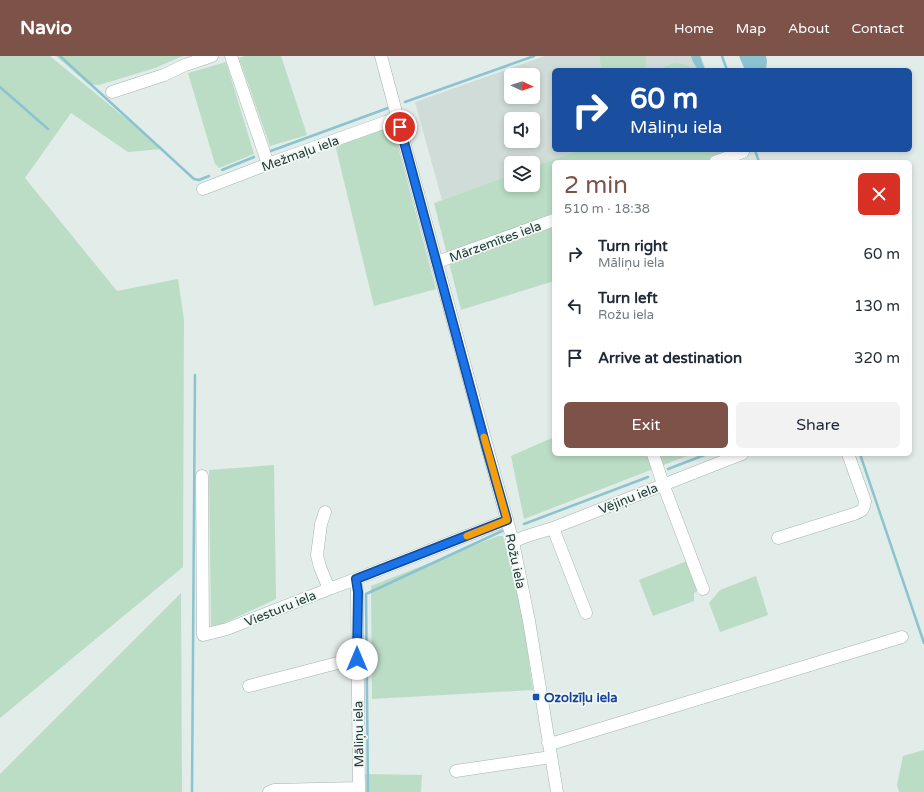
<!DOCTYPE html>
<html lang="en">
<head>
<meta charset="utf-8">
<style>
	body { margin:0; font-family:"Varela Round",sans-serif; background:#f2f2f3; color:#1f2937; height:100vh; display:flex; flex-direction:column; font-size:15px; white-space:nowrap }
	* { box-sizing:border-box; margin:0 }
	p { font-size:13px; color:#747a83 }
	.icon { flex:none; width:22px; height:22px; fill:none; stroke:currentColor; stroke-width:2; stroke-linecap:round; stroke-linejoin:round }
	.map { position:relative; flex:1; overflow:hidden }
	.drawer { position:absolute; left:552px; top:104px; width:360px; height:296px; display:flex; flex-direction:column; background:#fff; border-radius:6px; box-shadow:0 2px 6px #0003 }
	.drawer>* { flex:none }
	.hud { position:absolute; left:552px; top:12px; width:360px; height:84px; border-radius:6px; box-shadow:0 2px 6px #0003; background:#1a4fa0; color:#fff; overflow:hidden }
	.needle { width:26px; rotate:94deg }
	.fabs { position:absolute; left:504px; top:12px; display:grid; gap:8px }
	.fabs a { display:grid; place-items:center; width:36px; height:36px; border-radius:6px; background:#fff; box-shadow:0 2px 6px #0003; font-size:20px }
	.pin { position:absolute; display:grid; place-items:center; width:34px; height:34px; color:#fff; margin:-17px; border:2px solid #fff; border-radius:50%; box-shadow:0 1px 4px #0007 }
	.me { position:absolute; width:44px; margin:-22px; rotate:0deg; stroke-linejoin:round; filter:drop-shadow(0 0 3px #0008) }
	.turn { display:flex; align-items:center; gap:14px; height:84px; padding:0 12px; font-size:18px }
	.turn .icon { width:52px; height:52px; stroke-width:2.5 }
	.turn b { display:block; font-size:28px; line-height:34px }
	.round { display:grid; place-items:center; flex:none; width:42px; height:42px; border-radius:6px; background:#f2f2f3 }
	.summary { display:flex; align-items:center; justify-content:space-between; height:68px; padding:0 12px }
	h1 { font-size:24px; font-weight:600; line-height:30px; color:#7d5248 }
	.button { display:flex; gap:8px; margin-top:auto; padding:8px 12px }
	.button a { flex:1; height:46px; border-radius:6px; background:#7d5248; color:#fff; font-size:16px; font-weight:600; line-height:46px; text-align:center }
	.button a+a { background:#f2f2f3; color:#1f2937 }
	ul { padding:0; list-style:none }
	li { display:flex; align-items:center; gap:12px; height:52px; padding:0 12px }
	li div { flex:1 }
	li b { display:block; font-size:15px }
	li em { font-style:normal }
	header { display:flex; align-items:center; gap:24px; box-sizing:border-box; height:56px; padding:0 20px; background:#7d5248; color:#fff }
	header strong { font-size:19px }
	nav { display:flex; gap:22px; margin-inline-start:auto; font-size:14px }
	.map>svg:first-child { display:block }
	.built { fill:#d0dcd7; fill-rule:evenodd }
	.green { fill:#bbddc5 }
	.water { fill:#8bc3d0 }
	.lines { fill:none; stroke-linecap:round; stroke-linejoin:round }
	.stream { stroke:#8bc3d0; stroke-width:2.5 }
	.minor-casing { stroke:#a5b4af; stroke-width:13 }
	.minor { stroke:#fff; stroke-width:12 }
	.route-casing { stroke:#114b97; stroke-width:10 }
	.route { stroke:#1a73e8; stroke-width:7 }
	.slow { stroke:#f59e0b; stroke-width:7 }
	.transit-dot { fill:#1a4fb4; stroke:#f2f8f6; stroke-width:1.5 }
	.labels { text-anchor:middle; stroke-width:3.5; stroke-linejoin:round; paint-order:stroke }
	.street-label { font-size:13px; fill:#223c36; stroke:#f2f8f6 }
	.transit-label { font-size:13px; font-weight:bold; fill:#164399; stroke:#f2f8f6; text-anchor:start }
</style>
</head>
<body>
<header>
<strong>Navio</strong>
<nav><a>Home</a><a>Map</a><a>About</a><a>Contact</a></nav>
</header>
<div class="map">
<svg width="924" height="736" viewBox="0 0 924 736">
	<rect width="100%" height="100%" fill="#e2ece8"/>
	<path class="built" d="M545 0H701L706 14H554V94H580L533 111V107H511V119L442 144 415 46ZM511 19H533V41H511ZM511 63H533V85H511Z"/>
	<path class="green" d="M0 0H50L163 93 128 96 71 57 25 122 117 235 178 223 184 264 183 511 0 662Z
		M56 0H183L155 12 99 29 88 28Z
		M245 0H281L307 79 270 90 239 2Z
		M600 0H646V9L644 14H603L600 5Z
		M226 6 254 98 219 112 215 108 188 17Z
		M676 7C683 8 688 9 694 14H660L671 8Z
		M384 70 393 72 436 233 374 250 335 88Z
		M580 94H733L737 106H554V225L467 252 461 254 434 147 511 119V129H533V111Z
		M554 381V398H692L524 463 511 400Z
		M274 409 276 543 222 568 211 570 209 414Z
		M498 480H503L522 558 533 634 372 643 371 530Z
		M687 505 698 534 694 537V545L653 560 639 524Z
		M756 520 768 559 720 576 709 547 720 534Z
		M181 537 182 736H0V718Z
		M924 694V736H899L897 729 903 700Z
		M365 718 422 719 421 736H366Z"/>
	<path class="water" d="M691 0H700L705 14H698L693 6Z
		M739 0H766L767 5 766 14H745Z"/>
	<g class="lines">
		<path class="stream" d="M60 0 194 123 199 124 209 120
			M722 0 727 14
			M0 31 48 73
			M405 46 534 0
			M755 94 759 106
			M268 96 388 52
			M222 114 254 101
			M860 398 924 587
			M668 413 707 398
			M524 468 648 421
			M192 736 195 319
			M368 736 366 538 502 475"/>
		<defs>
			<path id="minor" d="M231 0 268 108
				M381 0 400 71 513 486 529 565 557 736
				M112 36 164 19 185 9 212 0
				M715 106 743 96
				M203 133 268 108 397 62
				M437 206 554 164
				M653 398 663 428 703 533
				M202 420 203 579 227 573 329 533 356 523 507 464
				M325 456 321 468 317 499 320 511 329 533
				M553 472 586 557
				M778 482 854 458C862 455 864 454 865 445L848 398
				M513 486 524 481 553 472 742 398
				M356 523 357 537 359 736
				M249 630 349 604 357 603
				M548 687 557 686 902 581
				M456 715 551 701
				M269 736 274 734 359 732"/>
		</defs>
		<use href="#minor" class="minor-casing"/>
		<use href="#minor" class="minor"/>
	</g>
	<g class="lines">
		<defs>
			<path id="route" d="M357 603 358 536 356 523 507 464 486 390 400 71"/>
		</defs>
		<use href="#route" class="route-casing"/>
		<use href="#route" class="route"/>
		<path class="slow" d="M467 480 507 464 484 381"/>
	</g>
	<rect class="transit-dot" x="532" y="637" width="8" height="8" rx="2"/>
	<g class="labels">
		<g class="street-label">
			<text transform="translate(300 97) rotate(-20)" y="5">Mežmaļu iela</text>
			<text transform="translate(495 185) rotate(-20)" y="5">Mārzemītes iela</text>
			<text transform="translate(628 442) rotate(-22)" y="5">Vējiņu iela</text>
			<text transform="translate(516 505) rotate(78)" y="5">Rožu iela</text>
			<text transform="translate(280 552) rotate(-22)" y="5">Viesturu iela</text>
			<text transform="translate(358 678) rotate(-91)" y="5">Māliņu iela</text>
		</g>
		<g class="transit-label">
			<text x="544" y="646">Ozolzīļu iela</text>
		</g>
	</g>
</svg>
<div class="fabs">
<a><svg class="needle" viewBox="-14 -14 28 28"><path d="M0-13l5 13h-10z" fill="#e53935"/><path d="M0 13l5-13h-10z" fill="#747a83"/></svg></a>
<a><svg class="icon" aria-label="sound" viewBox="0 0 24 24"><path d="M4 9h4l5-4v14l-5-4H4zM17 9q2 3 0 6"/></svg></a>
<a><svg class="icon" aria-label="layers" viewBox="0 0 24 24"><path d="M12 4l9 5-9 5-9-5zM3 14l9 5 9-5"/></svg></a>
</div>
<div class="pin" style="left:400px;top:71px;background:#d93025"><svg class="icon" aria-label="arrive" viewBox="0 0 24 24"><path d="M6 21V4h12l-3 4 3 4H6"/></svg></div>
<svg class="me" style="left:357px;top:603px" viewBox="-20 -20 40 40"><circle r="19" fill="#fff"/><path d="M0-13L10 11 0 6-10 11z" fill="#1a73e8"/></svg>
<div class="hud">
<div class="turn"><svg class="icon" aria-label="right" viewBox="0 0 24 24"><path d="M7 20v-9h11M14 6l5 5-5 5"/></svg><div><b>60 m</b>Māliņu iela</div></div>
</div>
<section class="drawer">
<div class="summary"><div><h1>2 min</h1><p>510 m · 18:38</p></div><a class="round" style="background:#d93025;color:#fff"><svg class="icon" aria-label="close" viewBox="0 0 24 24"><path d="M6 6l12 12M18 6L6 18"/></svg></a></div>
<ul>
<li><svg class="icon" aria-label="right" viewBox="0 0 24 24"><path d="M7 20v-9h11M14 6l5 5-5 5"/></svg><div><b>Turn right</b><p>Māliņu iela</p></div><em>60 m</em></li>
<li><svg class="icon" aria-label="left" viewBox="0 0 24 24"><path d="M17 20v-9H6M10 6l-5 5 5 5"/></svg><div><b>Turn left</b><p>Rožu iela</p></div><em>130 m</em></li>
<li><svg class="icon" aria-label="arrive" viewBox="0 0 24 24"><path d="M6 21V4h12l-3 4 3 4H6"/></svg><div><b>Arrive at destination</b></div><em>320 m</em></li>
</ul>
<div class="button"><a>Exit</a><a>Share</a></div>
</section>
</div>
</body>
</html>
